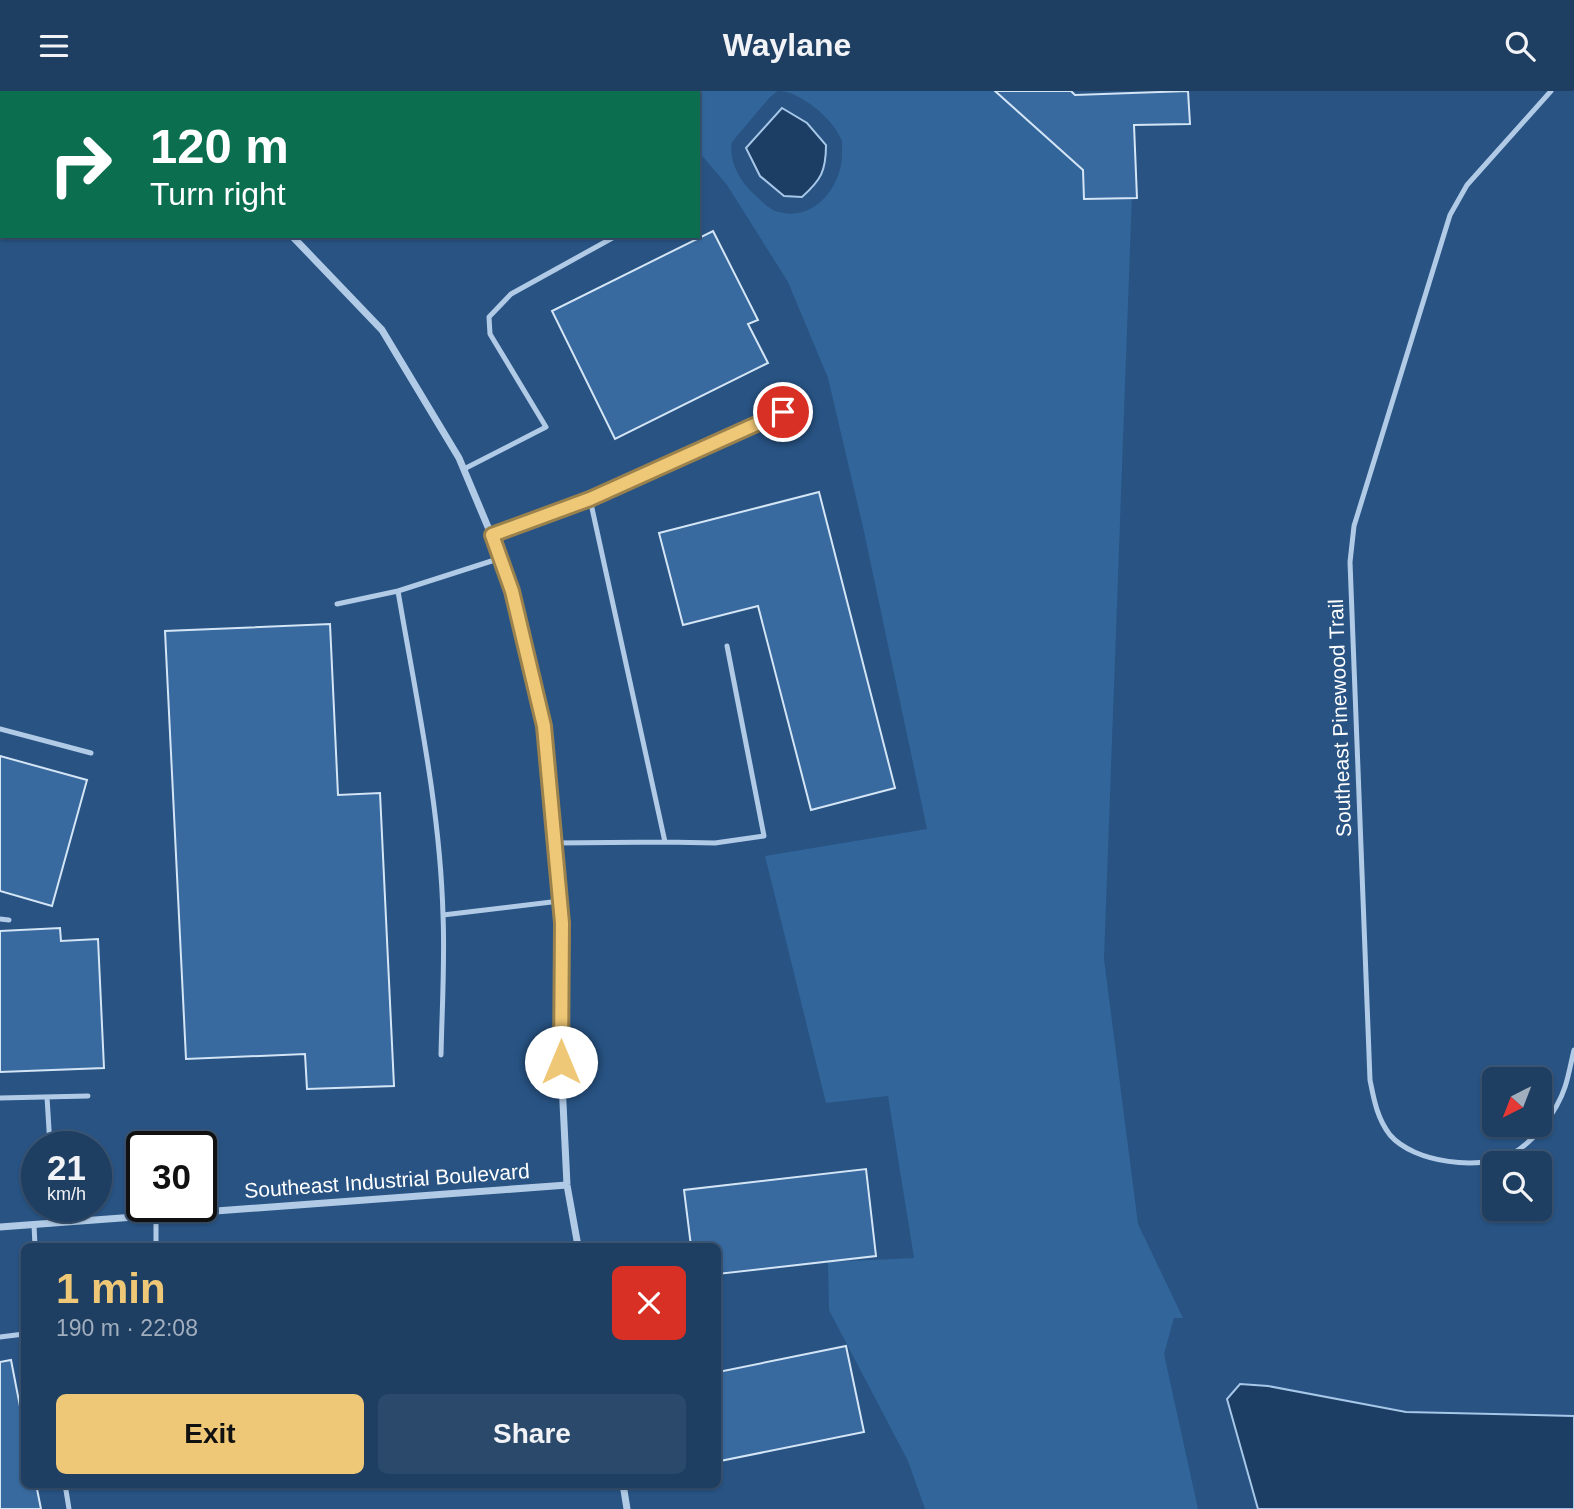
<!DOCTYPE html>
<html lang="en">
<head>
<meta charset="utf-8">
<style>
	body { margin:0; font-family:Helvetica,sans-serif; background:#2b496b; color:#f1f3f6; height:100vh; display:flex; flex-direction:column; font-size:26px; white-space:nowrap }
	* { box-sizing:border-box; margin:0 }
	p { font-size:23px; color:#a1aebe }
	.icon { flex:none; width:38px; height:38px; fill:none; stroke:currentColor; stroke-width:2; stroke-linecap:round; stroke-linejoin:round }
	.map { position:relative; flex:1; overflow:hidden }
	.sheet { position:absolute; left:21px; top:1152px; width:700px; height:245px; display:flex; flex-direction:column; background:#1e3e62; border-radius:10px; box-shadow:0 2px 5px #0004,0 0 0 2px #3c5777 }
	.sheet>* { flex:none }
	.guide { position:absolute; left:0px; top:0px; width:700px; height:147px; box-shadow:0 2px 5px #0004,0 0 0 2px #3c5777; background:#0b6e4f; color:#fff; overflow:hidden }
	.needle { width:46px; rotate:222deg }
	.fabs { position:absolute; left:1482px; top:976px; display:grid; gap:14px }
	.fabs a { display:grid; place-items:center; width:70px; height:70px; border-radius:10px; background:#1e3e62; box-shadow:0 2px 5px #0004,0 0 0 2px #3c5777; font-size:35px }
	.speed { position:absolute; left:21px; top:1040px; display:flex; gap:14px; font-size:35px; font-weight:700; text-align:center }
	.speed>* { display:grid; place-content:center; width:91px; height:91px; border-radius:50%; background:#1e3e62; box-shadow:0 2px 5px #0004,0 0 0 2px #3c5777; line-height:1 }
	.speed small { font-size:18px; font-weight:400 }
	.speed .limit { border:4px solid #111; border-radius:10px; background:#fff; color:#111 }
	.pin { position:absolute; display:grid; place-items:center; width:60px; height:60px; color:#fff; margin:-30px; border:4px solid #fff; border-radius:50%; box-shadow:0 2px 7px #0007 }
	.me { position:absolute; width:77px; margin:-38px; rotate:0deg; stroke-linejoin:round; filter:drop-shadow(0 0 5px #0008) }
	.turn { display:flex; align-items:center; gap:24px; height:147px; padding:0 35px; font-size:32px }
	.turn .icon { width:91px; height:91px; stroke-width:2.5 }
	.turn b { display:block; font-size:49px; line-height:60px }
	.round { display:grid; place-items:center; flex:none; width:74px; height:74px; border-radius:10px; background:#2b496b }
	.headline { display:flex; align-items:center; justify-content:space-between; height:119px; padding:0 35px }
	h1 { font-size:42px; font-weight:700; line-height:52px; color:#efc877 }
	.button { display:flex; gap:14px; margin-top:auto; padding:14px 35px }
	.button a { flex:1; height:80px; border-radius:10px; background:#efc877; color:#111; font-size:28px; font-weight:700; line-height:80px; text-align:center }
	.button a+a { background:#2b496b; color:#f1f3f6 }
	header { display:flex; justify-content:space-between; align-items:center; height:91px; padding:0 35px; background:#1e3e62; font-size:32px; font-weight:700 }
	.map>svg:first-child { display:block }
	.green { fill:#32659a; fill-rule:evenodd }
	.water { fill:#1c3d64; stroke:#a6c7e7; stroke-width:2 }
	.building { fill:#386a9f; stroke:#d4e5f6; stroke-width:2 }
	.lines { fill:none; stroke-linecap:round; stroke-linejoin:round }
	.lane { stroke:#b1cbe7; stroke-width:5 }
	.street { stroke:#b1cbe7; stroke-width:7 }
	.route-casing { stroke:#9b824d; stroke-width:18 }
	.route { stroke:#efc877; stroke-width:12 }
	.labels { text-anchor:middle; stroke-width:7; stroke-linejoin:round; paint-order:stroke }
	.street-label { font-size:21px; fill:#fff; stroke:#285383 }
</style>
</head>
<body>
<header><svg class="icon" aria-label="menu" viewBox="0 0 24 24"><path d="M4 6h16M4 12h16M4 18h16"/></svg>Waylane<svg class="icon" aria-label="search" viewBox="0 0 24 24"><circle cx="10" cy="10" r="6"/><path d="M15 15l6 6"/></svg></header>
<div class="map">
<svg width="1574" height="1418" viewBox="0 0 1574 1418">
	<rect width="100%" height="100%" fill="#285383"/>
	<path class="green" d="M646 0H1017L1132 103 1104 868 1138 1133 1183 1227H1174L1164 1263 1198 1418H925L908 1370 829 1219 828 1171 914 1167 888 1005 826 1012 765 765 927 738 863 436 828 287 788 191 727 94 698 60V2ZM778 0C790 0 797 5 807 11 820 19 834 33 840 46 843 50 842 56 842 61 843 94 815 131 779 121 769 119 761 109 754 103 740 91 728 69 732 51L770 6Z"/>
	<path class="water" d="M782 17 807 32 826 54C826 80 821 89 802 106L784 105 760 85 746 57Z
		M1240 1293 1268 1295 1406 1321 1574 1325V1418H1258L1227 1308Z"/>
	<path class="building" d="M376 0H475L374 2Z
		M995 0H1071L1075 4 1188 0 1190 33 1134 34 1137 107 1084 108 1083 79Z
		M713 140 758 229 748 233 768 272 615 348 552 220Z
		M819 401 895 697 811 719 758 515 683 534 659 442Z
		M330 533 338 704 380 702 394 995 307 998 305 963 186 968 165 540Z
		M0 665 87 689 52 815 0 800Z
		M60 837 61 850 98 848 104 977 0 981V840Z
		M866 1078 876 1165 718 1183V1155H691L684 1099Z
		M846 1255 864 1341 720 1370 718 1360V1281Z
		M11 1269 24 1336V1393H36L41 1418H0V1271Z"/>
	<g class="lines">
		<path class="lane" d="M1551 0 1467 94 1450 124 1354 435 1350 471 1370 989C1374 1009 1377 1027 1390 1044 1414 1072 1481 1080 1512 1063 1535 1050 1557 1020 1565 996 1569 984 1571 971 1574 959
			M328 2 330 0
			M464 378 546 336 490 243 489 226 511 203 616 145
			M590 408 783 321
			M492 444 590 408 665 751 555 752
			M337 513 398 500
			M0 638 91 662
			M665 751 715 752 764 745 727 555
			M443 824 560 810
			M0 828 9 829
			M441 964C442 917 445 870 443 824 440 715 416 607 398 500L501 467
			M47 1006 50 1055
			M0 1007 88 1005
			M53 1115 54 1132
			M156 1125V1155
			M34 1134 35 1155
			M0 1246 24 1243
			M65 1393 69 1418"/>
		<path class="street" d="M134 0 136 2
			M292 145 382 239 459 367 501 467 512 500 544 635 562 832 561 971 567 1094 578 1155
			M0 1136 567 1094
			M623 1393 627 1418"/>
	</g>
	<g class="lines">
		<defs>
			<path id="route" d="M561 971 562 832 544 635 512 500 492 444 590 408 783 321"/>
		</defs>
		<use href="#route" class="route-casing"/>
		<use href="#route" class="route"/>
	</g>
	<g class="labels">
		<g class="street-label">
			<text transform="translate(1340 627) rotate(-92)" y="7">Southeast Pinewood Trail</text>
			<text transform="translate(387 1090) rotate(-4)" y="7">Southeast Industrial Boulevard</text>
		</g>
	</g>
</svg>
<div class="fabs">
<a><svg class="needle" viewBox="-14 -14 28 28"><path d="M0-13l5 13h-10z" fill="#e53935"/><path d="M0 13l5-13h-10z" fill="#a1aebe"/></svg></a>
<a><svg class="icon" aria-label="search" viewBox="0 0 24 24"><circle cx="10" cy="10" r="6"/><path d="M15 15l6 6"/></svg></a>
</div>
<div class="speed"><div>21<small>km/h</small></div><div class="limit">30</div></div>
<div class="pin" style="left:783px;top:321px;background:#d93025"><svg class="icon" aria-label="arrive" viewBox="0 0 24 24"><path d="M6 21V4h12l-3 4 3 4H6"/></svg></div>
<svg class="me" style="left:561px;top:971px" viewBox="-20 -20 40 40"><circle r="19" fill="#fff"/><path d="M0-13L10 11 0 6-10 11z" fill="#efc877"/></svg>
<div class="guide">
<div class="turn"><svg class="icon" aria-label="right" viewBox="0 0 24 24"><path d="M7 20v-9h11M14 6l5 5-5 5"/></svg><div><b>120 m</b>Turn right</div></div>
</div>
<section class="sheet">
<div class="headline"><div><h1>1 min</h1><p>190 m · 22:08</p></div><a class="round" style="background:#d93025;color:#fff"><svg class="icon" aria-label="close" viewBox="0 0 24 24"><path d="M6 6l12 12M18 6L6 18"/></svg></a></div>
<div class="button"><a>Exit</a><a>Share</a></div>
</section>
</div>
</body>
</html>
